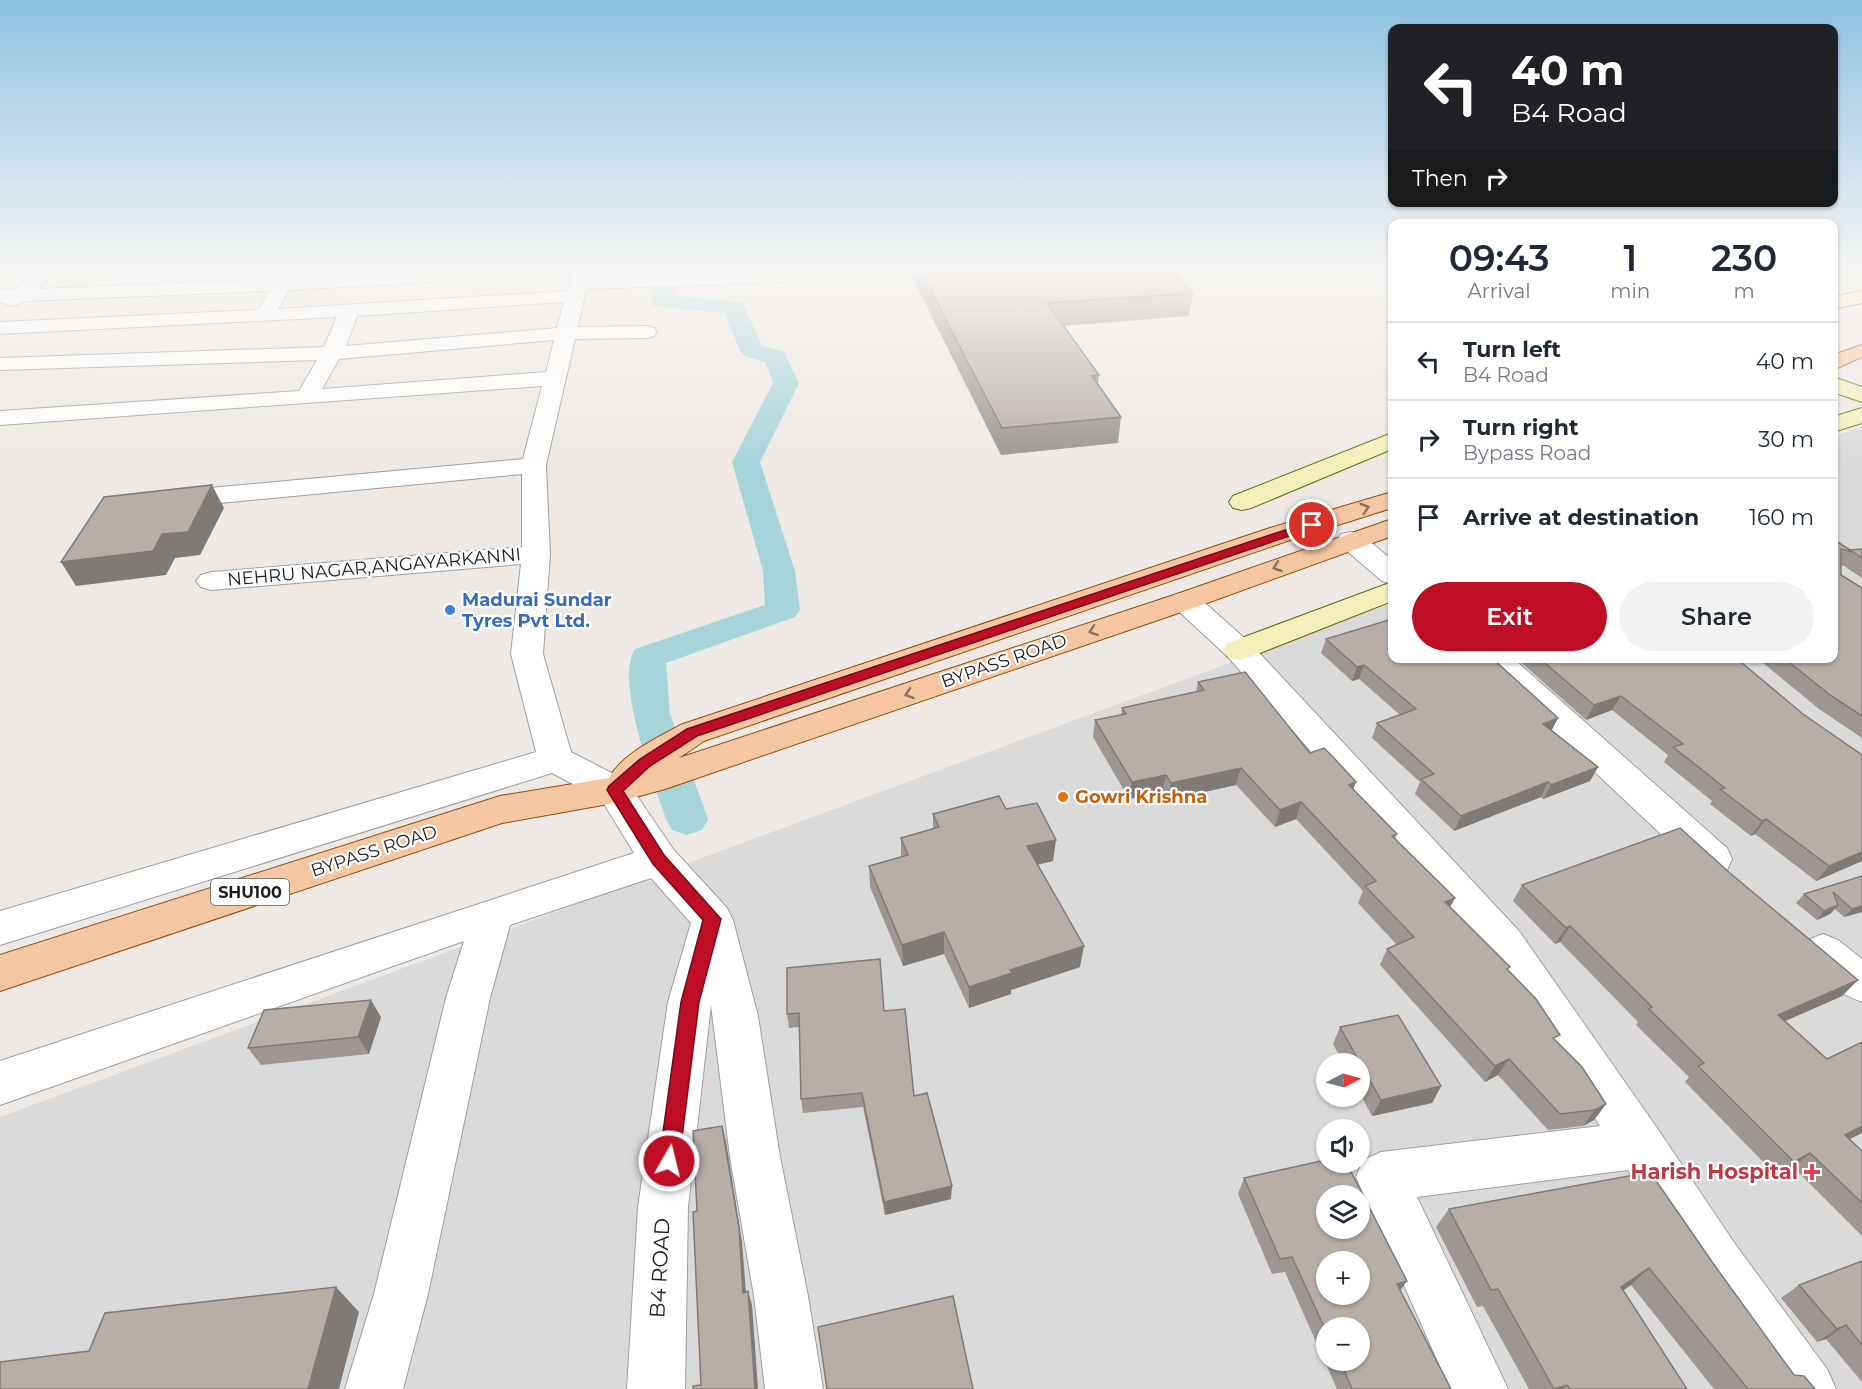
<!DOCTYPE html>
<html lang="en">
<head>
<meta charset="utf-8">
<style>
	body { margin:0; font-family:Montserrat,sans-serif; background:#f2f2f3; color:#1f2937; height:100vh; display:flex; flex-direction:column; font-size:22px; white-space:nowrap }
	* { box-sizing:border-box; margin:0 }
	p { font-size:20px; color:#747a83 }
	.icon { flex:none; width:33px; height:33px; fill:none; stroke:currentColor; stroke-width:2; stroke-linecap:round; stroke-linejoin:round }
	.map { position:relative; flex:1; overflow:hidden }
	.details { position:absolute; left:1388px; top:219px; width:450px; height:444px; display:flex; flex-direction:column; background:#fff; border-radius:12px; box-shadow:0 2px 4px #0004 }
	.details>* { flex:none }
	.top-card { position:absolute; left:1388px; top:24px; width:450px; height:183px; border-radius:12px; box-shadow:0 2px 4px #0004; background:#202124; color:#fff; overflow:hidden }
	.needle { width:39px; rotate:84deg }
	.controls { position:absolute; left:1316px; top:1053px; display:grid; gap:12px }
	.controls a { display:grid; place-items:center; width:54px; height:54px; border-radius:50%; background:#fff; box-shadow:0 2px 4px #0004; font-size:30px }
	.pin { position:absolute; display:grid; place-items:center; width:51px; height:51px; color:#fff; margin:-26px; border:3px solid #fff; border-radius:50%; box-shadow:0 2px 6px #0007 }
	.me { position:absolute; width:66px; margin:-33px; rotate:8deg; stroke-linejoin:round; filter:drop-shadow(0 0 4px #0008) }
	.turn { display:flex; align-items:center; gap:21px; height:126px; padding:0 24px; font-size:27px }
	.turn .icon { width:78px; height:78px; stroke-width:2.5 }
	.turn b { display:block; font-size:42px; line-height:51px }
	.then { display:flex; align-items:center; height:57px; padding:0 24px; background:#0003; gap:12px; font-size:22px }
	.eta { display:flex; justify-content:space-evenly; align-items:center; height:102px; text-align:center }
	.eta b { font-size:36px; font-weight:600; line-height:42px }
	.cta { display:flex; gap:12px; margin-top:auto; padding:12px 24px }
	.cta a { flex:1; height:69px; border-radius:36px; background:#bd0e25; color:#fff; font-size:24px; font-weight:600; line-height:69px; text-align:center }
	.cta a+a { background:#f2f2f3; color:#1f2937 }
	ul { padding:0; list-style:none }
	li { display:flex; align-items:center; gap:18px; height:78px; padding:0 24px; border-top:2px solid #e0e1e3 }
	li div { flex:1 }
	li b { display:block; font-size:22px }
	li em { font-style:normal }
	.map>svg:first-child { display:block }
	.residential { fill:#dbdadb; fill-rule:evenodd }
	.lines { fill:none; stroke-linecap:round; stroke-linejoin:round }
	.canal { fill:#a7d4d9; fill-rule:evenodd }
	.street-casing { stroke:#9e9e9e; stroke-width:2 }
	.secondary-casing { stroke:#6c6a0c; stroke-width:2 }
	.primary-casing { stroke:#8c500b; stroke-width:2 }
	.street { fill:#fff; fill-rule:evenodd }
	.secondary { fill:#f5f0bb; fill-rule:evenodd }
	.primary { fill:#f5c6a2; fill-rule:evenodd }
	.wall { fill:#9d9692; fill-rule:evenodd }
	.shaded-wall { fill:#807a77 }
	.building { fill:#b7aeaa; stroke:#807a77; stroke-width:1.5; fill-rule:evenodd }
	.oneway { stroke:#897260 }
	.route { fill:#bd0e25; stroke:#7b0918; stroke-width:1.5 }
	.shop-dot { fill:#3f7fe0; stroke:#fff; stroke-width:2 }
	.food-dot { fill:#e8710a; stroke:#fff; stroke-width:2 }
	.health-dot { fill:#e0444e; stroke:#fff; stroke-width:2 }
	.labels { text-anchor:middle; stroke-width:4.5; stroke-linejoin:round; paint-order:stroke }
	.shield { fill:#fff; stroke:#616161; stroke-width:1.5 }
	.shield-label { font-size:16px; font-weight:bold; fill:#1d1d1d }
	.street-label { font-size:18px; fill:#1d1d1d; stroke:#fff }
	.shop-label { font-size:18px; font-weight:bold; fill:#366cbe; stroke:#fff; text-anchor:start }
	.food-label { font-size:18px; font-weight:bold; fill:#c56008; stroke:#fff; text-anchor:start }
	.near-health-label { font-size:21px; font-weight:bold; fill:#be3a42; stroke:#fff; text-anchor:end }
	.near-street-label { font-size:21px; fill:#1d1d1d; stroke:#fff }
</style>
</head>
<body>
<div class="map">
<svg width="1862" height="1389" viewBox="0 0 1862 1389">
	<rect width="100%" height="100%" fill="#eee9e4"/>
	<path class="residential" d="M1862 426V1389H0V1117L1392 603V658H1833V437ZM1326 1064H1359V1096H1326ZM1326 1130H1359V1162H1326ZM1326 1196H1359V1228H1326ZM1326 1262H1359V1294H1326ZM1326 1328H1359V1360H1326Z"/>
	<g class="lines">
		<path class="canal" d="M669 268H689L675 296 742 302 762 346 784 352 799 383 760 462 795 571 800 610 795 617 666 663 670 714 708 819 702 830 687 835 672 830 666 819C654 783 614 681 635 649L765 605 763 571 732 462 773 383 765 362 744 356 740 351 725 313 653 306 650 301Z"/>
		<defs>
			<path id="street" d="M40 268H60L38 289 282 279 484 268H591L589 278 812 269 818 271 821 275 818 279 812 281 586 289 578 327 647 326 654 328 657 332 654 336 647 338 575 339 546 465 550 554 543 654 571 752 627 781 673 849 727 908 733 920 758 1016 780 1157 808 1296 823 1389H765L754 1296 730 1157 711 1005 688 1207 685 1389H627L638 1207 668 1002 691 923 651 878 510 925 490 998 428 1294 403 1389H345L374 1294 446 998 464 941 0 1105V1061L634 853 601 799 552 773 0 945V911L536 752 511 654 521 564 211 590 201 587 196 581 201 575 211 572 522 547V474L199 505 190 503 186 497 190 491 199 489 523 459 542 386 0 425V411L299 391 317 360 0 370V358L324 347 337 317 0 334V322L258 310 269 291 24 301 13 306 0 302V290H14ZM571 274 567 291 278 309 289 290ZM564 302 557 328 346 346 357 316ZM554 340 546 372 322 389 339 359Z
				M1351 532 1361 534 1392 560V584L1382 581 1341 546 1337 540 1341 534Z
				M1185 592 1196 595 1250 643 1519 931 1657 1128 1735 1244 1827 1369 1836 1389H1773L1697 1282 1628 1170 1417 1197 1508 1389H1450L1356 1177 1363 1160 1381 1152 1600 1126 1489 955 1228 657 1174 607 1170 601 1174 595Z
				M1476 658H1513L1525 669 1727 848 1732 859 1727 870 1713 874 1699 870 1481 665Z
				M1823 934 1838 940 1862 959V1002C1839 994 1813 974 1802 952L1808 940Z"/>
			<path id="secondary" d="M1862 291V303L1833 309V297Z
				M1833 377 1862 387V402L1833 392Z
				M1862 408V423L1833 432V417Z
				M1392 433V449L1251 508 1242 510 1233 508 1229 502 1233 496Z
				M1392 582V601L1250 657 1239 660 1228 657 1223 650 1228 643Z"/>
			<path id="primary" d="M1862 345V357L1833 370V355Z
				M1392 492V508L1290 540 704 741 679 758 1174 595 1392 519V536L1196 607 665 789 614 803 502 823 0 991V955L500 796 609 778C623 753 656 739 680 725L1270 528Z"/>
		</defs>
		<use href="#street" class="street-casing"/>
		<use href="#secondary" class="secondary-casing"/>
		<use href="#primary" class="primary-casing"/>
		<use href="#street" class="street"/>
		<use href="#secondary" class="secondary"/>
		<use href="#primary" class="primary"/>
	</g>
	<path class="wall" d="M910 268H1169L1193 293 1189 316 1063 326 1099 375 1098 384 1121 417 1118 443 1001 455 910 273Z
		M1378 268H1392V281Z
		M1833 539 1850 550 1862 549V578L1844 566 1841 565V575L1862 588V738L1819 709 1757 658H1833Z
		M1326 639 1558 718 1552 730 1598 767 1590 781 1543 799 1541 797 1454 831 1415 794 1420 782 1372 738 1377 723 1400 715 1359 679 1352 681 1321 653Z
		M1516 658H1736L1862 861 1816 881 1755 834 1751 836 1710 804 1712 801 1664 762 1668 755 1612 710 1586 720Z
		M1198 682 1356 782 1353 789 1397 834 1395 839 1455 898 1450 907 1508 971 1555 1041 1606 1104 1594 1120 1583 1126 1548 1130 1498 1075 1485 1082 1380 965 1387 949 1397 945 1358 903 1363 891 1296 819 1275 827 1236 785 1167 800 1162 792 1129 799 1093 737 1095 720 1121 715 1122 708 1196 692Z
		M1006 809 1053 861 1037 865 1080 967 1011 990V994L969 1008 944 954 903 966 870 887 869 866 901 857V838L933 829V814Z
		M1731 874 1858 980 1842 996 1785 1021 1849 1139 1862 1151V1236L1794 1168 1777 1176 1685 1082 1689 1077 1636 1025 1638 1022 1560 942 1555 944 1513 901 1522 885Z
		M1862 876V912L1844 917 1835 909 1830 914 1817 920 1796 903 1804 894Z
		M787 968 884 1011 951 1199 885 1215 863 1107 803 1113 801 1099 800 1027 789 1028 787 1014Z
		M381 1017 369 1054 261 1065 248 1048Z
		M1340 1027 1441 1086 1432 1103 1372 1116 1359 1092V1064H1344L1333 1044Z
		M1244 1178 1400 1290 1451 1389H1337L1285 1272 1272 1274 1238 1194ZM1326 1328 1359 1360H1326Z
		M1449 1209 1715 1266 1794 1375 1815 1389H1714L1631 1285 1623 1290 1687 1389H1529L1483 1306 1477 1307 1436 1227Z
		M1862 1261V1382L1826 1339 1817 1342 1781 1298 1799 1285Z"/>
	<path class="shaded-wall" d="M212 485 224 508 200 555 175 558 166 575 76 586 61 562 162 534Z
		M1364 665 1359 679 1352 681 1357 667Z
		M1621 696 1612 710 1586 720 1594 705Z
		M1558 718 1550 733 1543 724Z
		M1598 767 1590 781 1543 799 1551 785Z
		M1241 768 1236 785 1167 800 1171 783Z
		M1166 775 1162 792 1129 799 1132 782Z
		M1356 782 1349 799V785Z
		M1548 782 1541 797 1454 831 1461 816Z
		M1301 802 1296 819 1275 827 1280 810Z
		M1766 819 1755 834 1751 836 1762 821Z
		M1056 840 1053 861 1025 867 1027 846Z
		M1862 852V861L1816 881 1829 866Z
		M1455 898 1446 914 1445 902Z
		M1838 905 1830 914 1817 920 1824 911Z
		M1862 906V912L1844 917 1852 909Z
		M1570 926 1560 942 1555 944 1566 928Z
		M944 932V954L903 966 902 945Z
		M1084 946 1080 967 1011 990V994L969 1008V987L1010 970Z
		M1858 980 1842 996 1763 1031 1778 1015Z
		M371 1000 381 1017 369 1054 358 1037Z
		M1509 1059 1498 1075 1485 1082 1495 1066Z
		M1441 1086 1432 1103 1372 1116 1381 1100Z
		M1606 1104 1594 1120 1583 1126 1595 1110Z
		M722 1126 726 1141 742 1242 747 1306 743 1293Z
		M1862 1126V1133L1828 1150 1845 1135Z
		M1810 1153 1794 1168 1777 1176 1794 1162Z
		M952 1186 951 1199 885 1215 884 1202Z
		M1649 1268 1631 1285 1604 1304 1621 1287Z
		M1407 1281 1396 1296 1397 1284Z
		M336 1287 359 1312 339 1389H308Z
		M748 1291 752 1305 758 1389H755Z
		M1846 1325 1826 1339 1817 1342 1837 1329Z
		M1567 1385 1563 1389H1554Z"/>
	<path class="building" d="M919 268H1169L1193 293 1047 303 1099 375 1092 376 1121 417 1002 428Z
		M212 485 188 532 162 534 153 551 61 562 104 497Z
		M1833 539 1850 550 1862 549V558L1853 552 1841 549V575L1862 588V716L1830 695 1784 658H1833Z
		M1392 619V658H1492L1558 718 1543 724 1598 767 1551 785 1548 782 1461 816 1421 779 1434 774 1377 723 1416 709 1364 665 1357 667 1326 639Z
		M1539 658H1736L1803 714 1862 755V852L1829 866 1766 819 1762 821 1720 789 1725 788 1673 747 1683 744 1621 696 1594 705Z
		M1245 672 1310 753 1324 748 1333 757 1356 782 1349 785 1397 834 1392 836 1455 898 1445 902 1510 967 1507 969 1536 999 1560 1035 1553 1038 1582 1067 1606 1104 1595 1110 1560 1114 1509 1059 1495 1066 1387 949 1414 937 1365 886 1376 881 1301 802 1280 810 1241 768 1171 783 1166 775 1132 782 1095 720 1126 714 1122 708 1204 690 1198 682Z
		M999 796 1006 809 1037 803 1056 840 1027 846 1084 946 1010 970 1012 973 969 987 944 932 902 945 869 866 908 855 901 838 939 827 933 814Z
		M1680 828 1731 874 1858 980 1778 1015 1827 1059 1862 1042V1126L1845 1135 1862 1151V1203L1810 1153 1794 1162 1698 1066 1704 1063 1649 1009 1652 1007 1570 926 1566 928 1522 885Z
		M1862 876V906L1852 909 1833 892 1838 905 1824 911 1804 894Z
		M880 959 884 1011 905 1009 914 1096 927 1093 952 1186 884 1202 862 1093 801 1099 799 1013 787 1014V968Z
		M371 1000 358 1037 248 1048 264 1010Z
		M1398 1015 1441 1086 1381 1100 1340 1027Z
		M722 1126 739 1228 743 1293 748 1291 755 1389H693V1386L701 1385 693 1212 697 1211 693 1131Z
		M1326 1160V1162H1346L1407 1281 1397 1284 1451 1389H1352L1340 1360H1359V1328H1326V1331L1292 1257 1280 1259 1244 1178ZM1326 1196H1359V1228H1326ZM1326 1262H1359V1294H1326Z
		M1650 1172 1715 1266 1794 1375 1804 1376 1815 1389H1748L1649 1268 1621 1287 1687 1389H1570L1567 1385 1554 1389 1498 1289 1491 1290 1449 1209Z
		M1862 1261V1345L1846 1325 1837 1329 1799 1285Z
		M336 1287 308 1389H0V1362L89 1351 105 1313Z
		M953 1296 973 1389H827L818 1327Z"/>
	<defs><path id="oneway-chevron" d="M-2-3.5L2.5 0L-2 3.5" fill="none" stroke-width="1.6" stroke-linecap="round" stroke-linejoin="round" transform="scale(1.5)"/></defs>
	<g class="oneway">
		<use href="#oneway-chevron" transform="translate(1365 508) rotate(-17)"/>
		<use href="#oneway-chevron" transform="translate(1277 567) rotate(160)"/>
		<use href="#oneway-chevron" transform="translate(1093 631) rotate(161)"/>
		<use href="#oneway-chevron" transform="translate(909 694) rotate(161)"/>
	</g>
	<linearGradient id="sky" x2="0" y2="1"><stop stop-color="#8ec1e2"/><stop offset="0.58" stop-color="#f7f5f3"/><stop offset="1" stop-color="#f7f5f3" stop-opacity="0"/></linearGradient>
	<rect width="1862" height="463" fill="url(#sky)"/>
	<path class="route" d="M1312 521 1318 525 1316 527 697 736 650 766 623 791 664 855 721 919 699 1002 679 1161 676 1168 669 1171 661 1168 659 1161 681 1002 703 920 653 864 607 790 609 786 640 759 687 729Z"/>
	<circle class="shop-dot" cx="450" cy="610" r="6"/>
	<circle class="food-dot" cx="1063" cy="797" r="6"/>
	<path class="health-dot" d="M1809 1163h6v6h6v6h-6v6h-6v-6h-6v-6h6z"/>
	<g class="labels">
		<rect class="shield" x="211" y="879" width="78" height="26" rx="4.5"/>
		<g class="shield-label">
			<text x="250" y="898">SHU100</text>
		</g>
		<g class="street-label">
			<text transform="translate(374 567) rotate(-5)" y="6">NEHRU NAGAR,ANGAYARKANNI</text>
			<text transform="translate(1004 661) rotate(-19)" y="6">BYPASS ROAD</text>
			<text transform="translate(374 851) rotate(-18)" y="6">BYPASS ROAD</text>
		</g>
		<g class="shop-label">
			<text x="462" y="606">Madurai Sundar<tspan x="462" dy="21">Tyres Pvt Ltd.</tspan></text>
		</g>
		<g class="food-label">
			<text x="1075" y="803">Gowri Krishna</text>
		</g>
		<g class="near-health-label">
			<text x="1798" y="1179">Harish Hospital</text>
		</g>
		<g class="near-street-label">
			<text transform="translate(660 1268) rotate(-87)" y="7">B4 ROAD</text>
		</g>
	</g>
</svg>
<div class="controls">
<a><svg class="needle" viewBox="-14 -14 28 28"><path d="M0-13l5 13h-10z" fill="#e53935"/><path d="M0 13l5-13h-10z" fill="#747a83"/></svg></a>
<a><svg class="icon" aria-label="sound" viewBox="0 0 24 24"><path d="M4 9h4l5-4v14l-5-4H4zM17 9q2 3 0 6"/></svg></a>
<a><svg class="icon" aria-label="layers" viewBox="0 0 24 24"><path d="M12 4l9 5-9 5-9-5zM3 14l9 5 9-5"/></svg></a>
<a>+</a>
<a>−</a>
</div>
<div class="pin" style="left:1312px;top:525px;background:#d93025"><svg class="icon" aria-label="arrive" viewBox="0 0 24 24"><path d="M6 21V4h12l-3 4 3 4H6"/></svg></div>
<svg class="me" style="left:669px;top:1161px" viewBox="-20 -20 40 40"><circle r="17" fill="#bd0e25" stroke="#fff" stroke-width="3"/><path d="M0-11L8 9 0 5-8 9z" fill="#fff"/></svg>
<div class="top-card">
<div class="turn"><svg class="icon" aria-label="left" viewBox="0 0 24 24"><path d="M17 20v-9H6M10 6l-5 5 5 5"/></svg><div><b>40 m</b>B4 Road</div></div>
<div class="then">Then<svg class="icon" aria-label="right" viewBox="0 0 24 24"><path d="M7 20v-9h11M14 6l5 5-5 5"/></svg></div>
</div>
<section class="details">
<div class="eta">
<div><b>09:43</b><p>Arrival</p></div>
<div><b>1</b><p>min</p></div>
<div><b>230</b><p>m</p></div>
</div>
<ul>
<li><svg class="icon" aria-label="left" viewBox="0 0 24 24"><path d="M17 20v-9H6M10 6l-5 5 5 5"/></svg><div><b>Turn left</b><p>B4 Road</p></div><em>40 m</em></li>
<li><svg class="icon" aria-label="right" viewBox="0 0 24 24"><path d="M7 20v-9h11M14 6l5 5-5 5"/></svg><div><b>Turn right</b><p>Bypass Road</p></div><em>30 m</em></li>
<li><svg class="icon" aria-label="arrive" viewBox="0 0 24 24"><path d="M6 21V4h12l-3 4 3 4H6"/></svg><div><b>Arrive at destination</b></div><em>160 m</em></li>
</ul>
<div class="cta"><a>Exit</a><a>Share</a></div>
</section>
</div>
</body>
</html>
